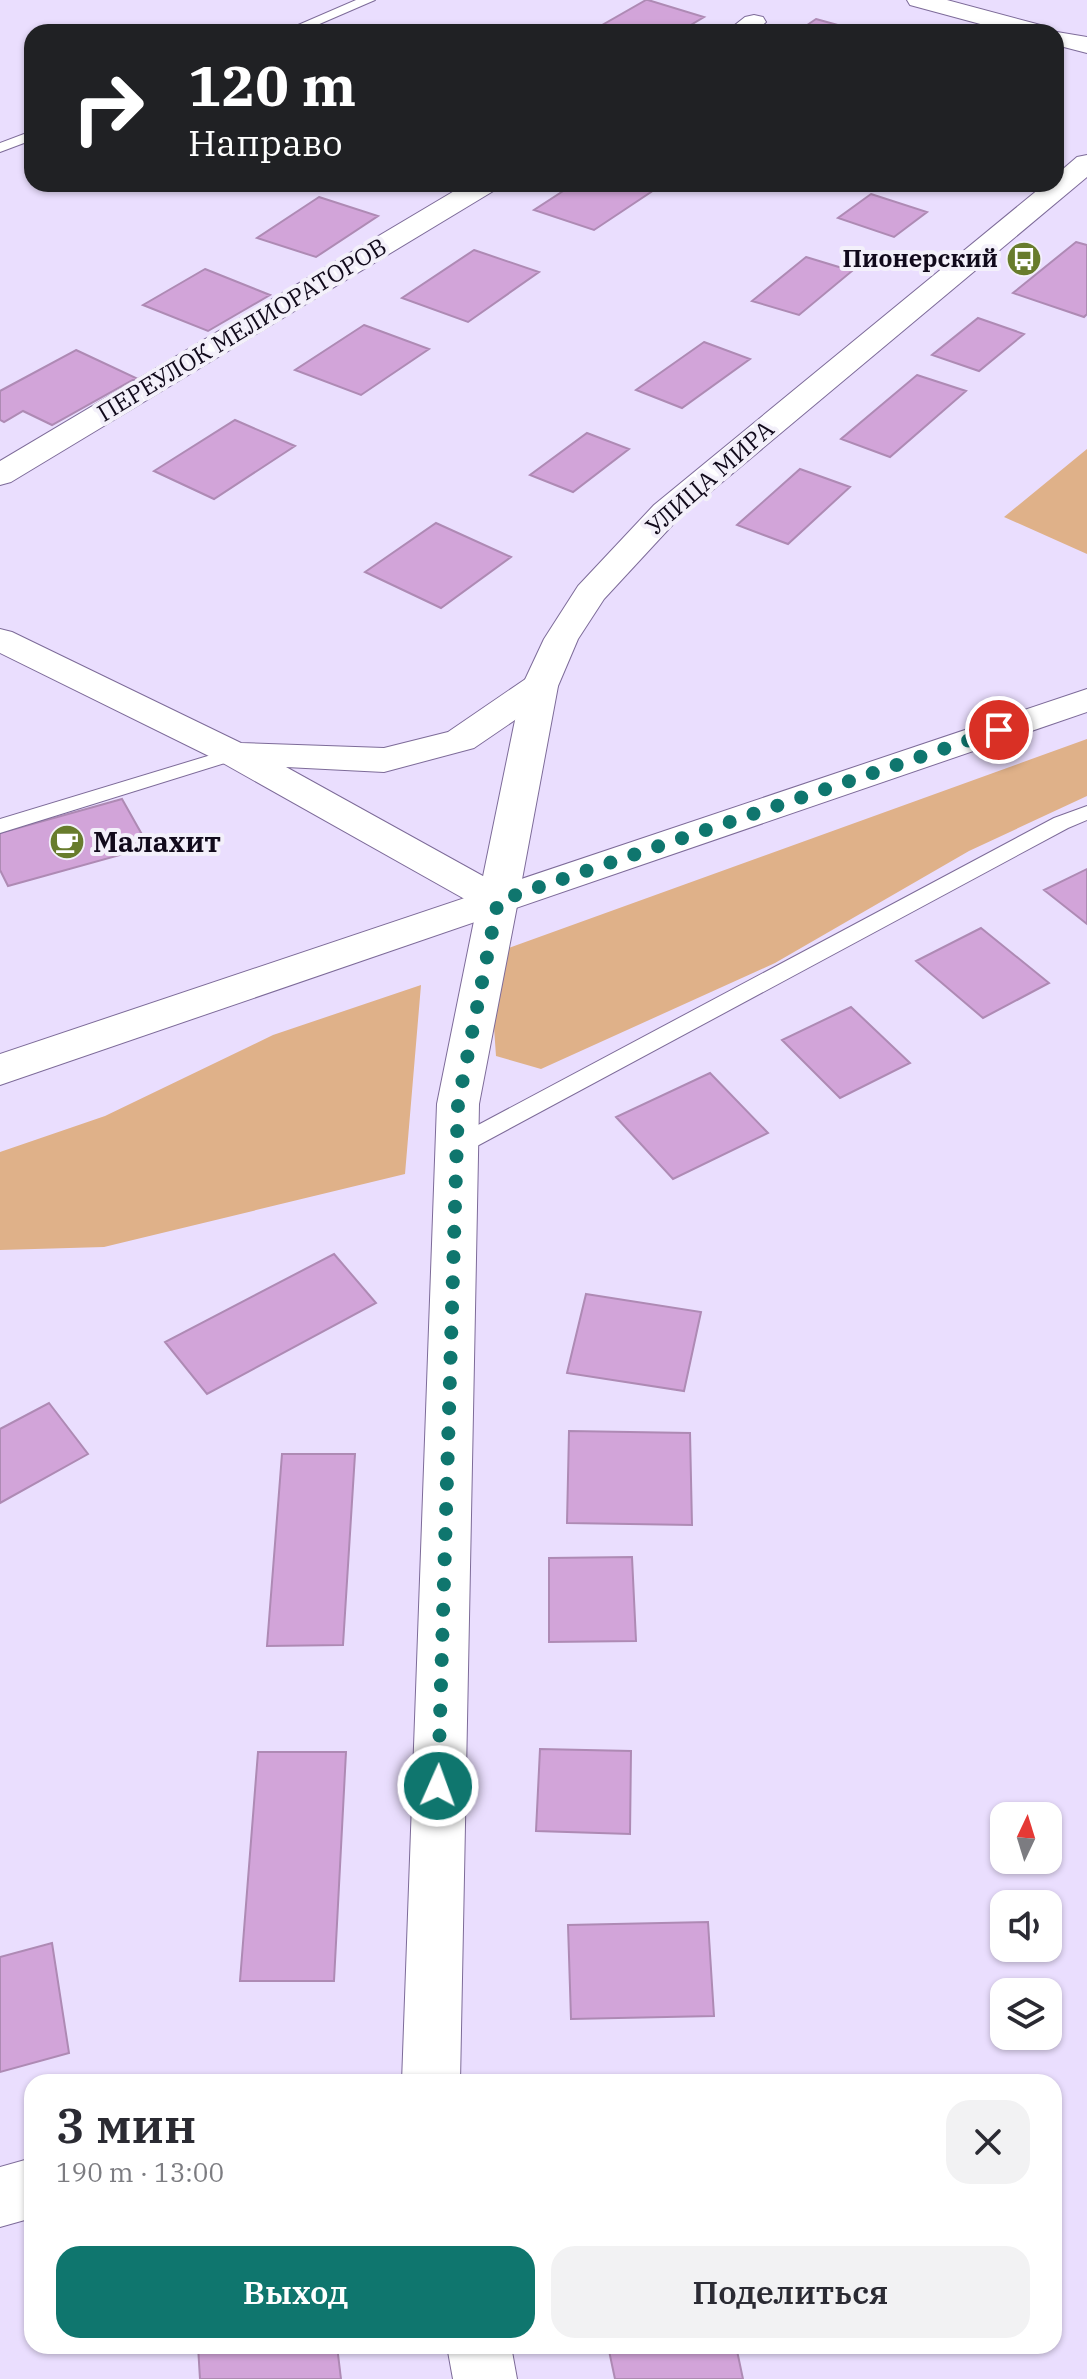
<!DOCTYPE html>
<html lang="ru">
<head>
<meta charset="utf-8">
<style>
	body { margin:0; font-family:"IBM Plex Serif",serif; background:#f2f2f3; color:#2b2b33; height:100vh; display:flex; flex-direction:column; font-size:30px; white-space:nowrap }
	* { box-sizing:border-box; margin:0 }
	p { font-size:26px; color:#7c7c81 }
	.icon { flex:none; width:44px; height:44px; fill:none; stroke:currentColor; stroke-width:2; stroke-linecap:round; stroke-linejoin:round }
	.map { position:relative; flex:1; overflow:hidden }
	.sheet { position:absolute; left:24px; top:2074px; width:1038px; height:280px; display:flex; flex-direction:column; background:#fff; border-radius:24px; box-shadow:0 2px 6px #0004 }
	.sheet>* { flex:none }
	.guide { position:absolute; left:24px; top:24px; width:1040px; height:168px; border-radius:24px; box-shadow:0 2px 6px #0004; background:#202124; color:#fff; overflow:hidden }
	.needle { width:52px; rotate:4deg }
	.fabs { position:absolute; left:990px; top:1802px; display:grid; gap:16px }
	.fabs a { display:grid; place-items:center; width:72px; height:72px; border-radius:16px; background:#fff; box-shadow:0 2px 6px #0004; font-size:40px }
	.pin { position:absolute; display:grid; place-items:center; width:68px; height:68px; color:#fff; margin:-34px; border:4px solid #fff; border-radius:50%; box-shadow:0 2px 8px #0007 }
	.me { position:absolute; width:88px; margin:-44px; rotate:2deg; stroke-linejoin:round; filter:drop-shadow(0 0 6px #0008) }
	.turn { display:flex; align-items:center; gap:28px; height:168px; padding:0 32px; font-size:36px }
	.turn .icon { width:104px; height:104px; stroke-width:2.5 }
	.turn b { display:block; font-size:56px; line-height:68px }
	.round { display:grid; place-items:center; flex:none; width:84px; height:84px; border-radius:24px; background:#f2f2f3 }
	.overview { display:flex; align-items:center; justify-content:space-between; height:136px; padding:0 32px }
	h1 { font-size:48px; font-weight:600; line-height:60px }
	.action { display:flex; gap:16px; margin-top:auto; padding:16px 32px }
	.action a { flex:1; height:92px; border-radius:24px; background:#0f766e; color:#fff; font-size:32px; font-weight:600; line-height:92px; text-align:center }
	.action a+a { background:#f2f2f3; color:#2b2b33 }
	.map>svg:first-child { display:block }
	.green { fill:#dfb189 }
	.building { fill:#d2a4d9; stroke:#ae8ab4; stroke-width:2 }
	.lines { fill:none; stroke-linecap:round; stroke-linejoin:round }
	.service-casing { stroke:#7d6b99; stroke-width:2 }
	.minor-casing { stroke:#7d6b99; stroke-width:2 }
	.tertiary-casing { stroke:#7d6b99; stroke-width:2 }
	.primary-casing { stroke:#7d6b99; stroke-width:2 }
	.service { fill:#fff; fill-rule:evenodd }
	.minor { fill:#fff; fill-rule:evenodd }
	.tertiary { fill:#fff; fill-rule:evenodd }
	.primary { fill:#fff; fill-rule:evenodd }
	.route { stroke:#0f766e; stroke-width:14; stroke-dasharray:0 25.2 }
	.labels { text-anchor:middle; stroke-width:8; stroke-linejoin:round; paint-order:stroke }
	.far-poi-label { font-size:24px; font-weight:bold; fill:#110a1b; stroke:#f3f0fa; text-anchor:end }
	.far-street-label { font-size:24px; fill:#110a1b; stroke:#f3f0fa }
	.poi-label { font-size:28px; font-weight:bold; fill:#110a1b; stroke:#f3f0fa; text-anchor:start }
</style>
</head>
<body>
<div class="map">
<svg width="1087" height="2379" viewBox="0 0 1087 2379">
	<rect width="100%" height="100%" fill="#eadefe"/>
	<path class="green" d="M1087 449V554L1004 517Z
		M1087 739V796L969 851 775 963 541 1069 496 1056 489 955Z
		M421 985 405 1174 104 1247 0 1250V1152L105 1116 273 1035Z"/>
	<path class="building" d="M646 0H648L704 17 679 32H609L597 28Z
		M816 19 863 32H797Z
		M574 184H637L654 190 594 230 534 210Z
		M871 194 927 212 894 237 838 218Z
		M319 197 378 216 316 257 257 238Z
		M1076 242 1087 245V314L1084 317 1013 293Z
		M474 250 539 272 468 322 402 298Z
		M806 257 852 271 799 315 752 301Z
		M205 269 270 295 208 331 143 305Z
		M978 318 1024 334 979 371 932 355Z
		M364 325 429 349 361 395 295 370Z
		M704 342 750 359 682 408 636 390Z
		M76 350 136 378 52 425 23 411 4 422 0 420V391Z
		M917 375 966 391 890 457 841 439Z
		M235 420 295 446 214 499 154 471Z
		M587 433 629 449 573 492 530 475Z
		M800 469 850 487 788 544 737 525Z
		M436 523 511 557 441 608 365 572Z
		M122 799 149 847 8 886 0 870V833Z
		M1087 869V924L1044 890Z
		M981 928 1049 983 983 1018 916 961Z
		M851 1007 910 1063 840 1098 782 1040Z
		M710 1073 768 1133 673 1179 616 1117Z
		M334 1254 376 1303 207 1394 165 1342Z
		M586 1294 701 1312 684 1391 567 1373Z
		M49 1403 88 1454 0 1503V1429Z
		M569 1431 690 1433 692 1525 567 1523Z
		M282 1454H355L343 1645 267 1646Z
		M632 1557 636 1641 549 1642V1558Z
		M540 1749 631 1751 630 1834 536 1831Z
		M258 1752H346L334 1981H240Z
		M708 1922 714 2016 571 2019 568 1925Z
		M52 1943 69 2053 0 2072V1957Z
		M198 2346H337L341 2379H200Z
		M608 2346H736L743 2379H615Z"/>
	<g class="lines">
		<defs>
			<path id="service" d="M356 0H375L301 32H282Z
				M32 131V140L0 152V143Z
				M234 748 241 750 244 754 241 758 0 833V819Z
				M1087 806V820L1068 828 464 1153 456 1156 448 1153 444 1147 448 1141 1054 818Z"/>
			<path id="minor" d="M754 15 763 17 766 22 755 32H726L745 17Z
				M466 184H499L495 190 11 482 0 485V461Z
				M0 629 12 632 241 743 384 748 448 732 527 678 540 675 553 678 558 686 553 694 474 748 384 772 286 767 512 892 518 901 479 1104 460 2082H402L437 1104 477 906 221 762 0 653Z
				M32 2158V2218L0 2227V2167Z
				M447 2346H511L517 2379H453Z"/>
			<path id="tertiary" d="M907 0H947L1048 27 1051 31 1087 37V53L1056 45V32H1010L910 5Z
				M1087 155V177L678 519 604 599 578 639 558 686 518 901 512 910 498 914 484 910 478 901 522 686 544 639 578 586 654 505 1045 184H1056V175L1077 157Z"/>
			<path id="primary" d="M1087 689V712L0 1085V1054Z"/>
		</defs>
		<use href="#service" class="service-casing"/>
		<use href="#minor" class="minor-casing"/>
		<use href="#tertiary" class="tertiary-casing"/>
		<use href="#primary" class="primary-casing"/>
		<use href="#service" class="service"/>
		<use href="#minor" class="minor"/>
		<use href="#tertiary" class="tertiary"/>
		<use href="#primary" class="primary"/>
	</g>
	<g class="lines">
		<path class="route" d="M438 1786 458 1104 498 901 999 730"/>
	</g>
	<defs>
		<symbol id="bus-disc" viewBox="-11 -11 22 22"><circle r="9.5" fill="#687c2c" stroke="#f3f0fa"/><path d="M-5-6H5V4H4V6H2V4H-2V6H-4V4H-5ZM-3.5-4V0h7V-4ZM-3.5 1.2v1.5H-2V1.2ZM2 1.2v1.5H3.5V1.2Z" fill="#fff"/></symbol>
		<symbol id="cafe-disc" viewBox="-11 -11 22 22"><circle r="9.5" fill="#687c2c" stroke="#f3f0fa"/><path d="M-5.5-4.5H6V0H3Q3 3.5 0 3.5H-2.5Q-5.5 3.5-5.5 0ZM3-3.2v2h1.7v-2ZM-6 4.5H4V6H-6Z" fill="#fff"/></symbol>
	</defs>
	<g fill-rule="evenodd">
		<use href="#bus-disc" x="1004" y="239" width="40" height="40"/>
		<use href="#cafe-disc" x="47" y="822" width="40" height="40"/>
	</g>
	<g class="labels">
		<g class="far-poi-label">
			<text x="998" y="267">Пионерский</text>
		</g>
		<g class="far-street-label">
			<text transform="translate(242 330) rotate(-31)" y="8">ПЕРЕУЛОК МЕЛИОРАТОРОВ</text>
			<text transform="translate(710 478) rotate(-41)" y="8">УЛИЦА МИРА</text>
		</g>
		<g class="poi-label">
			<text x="93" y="852">Малахит</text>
		</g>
	</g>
</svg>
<div class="fabs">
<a><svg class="needle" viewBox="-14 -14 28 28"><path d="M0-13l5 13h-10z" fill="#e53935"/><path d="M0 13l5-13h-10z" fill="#7c7c81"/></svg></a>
<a><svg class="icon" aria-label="sound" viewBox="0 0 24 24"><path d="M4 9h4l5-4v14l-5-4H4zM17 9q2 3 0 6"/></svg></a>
<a><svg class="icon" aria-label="layers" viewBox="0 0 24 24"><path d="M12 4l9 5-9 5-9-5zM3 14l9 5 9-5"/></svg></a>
</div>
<div class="pin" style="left:999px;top:730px;background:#d93025"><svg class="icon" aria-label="arrive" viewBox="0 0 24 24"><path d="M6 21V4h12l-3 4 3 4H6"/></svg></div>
<svg class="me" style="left:438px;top:1786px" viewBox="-20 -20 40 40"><circle r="17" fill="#0f766e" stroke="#fff" stroke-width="3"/><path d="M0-11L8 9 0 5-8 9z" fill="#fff"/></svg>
<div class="guide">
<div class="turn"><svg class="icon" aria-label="right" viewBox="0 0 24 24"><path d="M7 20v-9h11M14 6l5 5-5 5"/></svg><div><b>120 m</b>Направо</div></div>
</div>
<section class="sheet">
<div class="overview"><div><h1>3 мин</h1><p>190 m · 13:00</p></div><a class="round"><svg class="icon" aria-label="close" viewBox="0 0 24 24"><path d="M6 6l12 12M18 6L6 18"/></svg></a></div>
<div class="action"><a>Выход</a><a>Поделиться</a></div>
</section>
</div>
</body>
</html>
